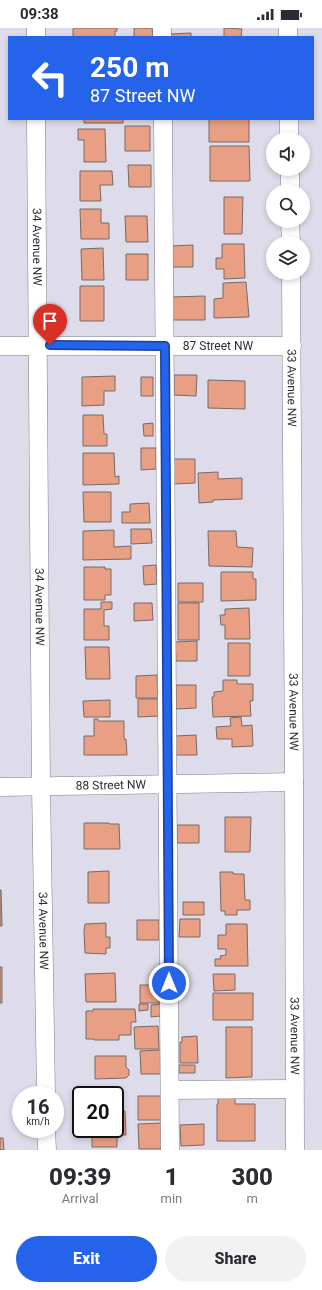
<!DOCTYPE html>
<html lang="en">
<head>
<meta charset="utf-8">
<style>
	body { margin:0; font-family:Roboto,sans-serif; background:#f2f2f3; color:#2b2b33; height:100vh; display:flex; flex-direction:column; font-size:15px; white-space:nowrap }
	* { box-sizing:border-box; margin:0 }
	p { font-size:13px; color:#7c7c81 }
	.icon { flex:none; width:22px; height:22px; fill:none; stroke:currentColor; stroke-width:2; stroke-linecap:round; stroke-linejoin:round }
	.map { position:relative; height:1122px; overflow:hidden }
	.details { display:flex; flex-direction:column; background:#fff; flex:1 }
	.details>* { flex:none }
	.hud { position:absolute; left:8px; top:8px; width:306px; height:84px; border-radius:0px; box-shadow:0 2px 6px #0003; background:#2563eb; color:#fff; overflow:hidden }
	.tools { position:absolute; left:266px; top:104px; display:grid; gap:8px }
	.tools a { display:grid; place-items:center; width:44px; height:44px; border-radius:50%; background:#fff; box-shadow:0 2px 6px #0003; font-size:20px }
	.speed { position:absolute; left:12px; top:1058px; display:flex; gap:8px; font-size:20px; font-weight:700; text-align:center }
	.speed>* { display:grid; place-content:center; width:52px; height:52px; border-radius:50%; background:#fff; box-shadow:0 2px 6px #0003; line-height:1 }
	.speed small { font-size:10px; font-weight:400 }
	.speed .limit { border:2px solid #111; border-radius:6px; background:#fff; color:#111 }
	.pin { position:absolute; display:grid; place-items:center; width:34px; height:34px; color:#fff; margin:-41px -17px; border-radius:50% 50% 50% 0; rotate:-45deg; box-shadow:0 0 4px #0007 }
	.pin .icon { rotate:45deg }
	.me { position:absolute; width:44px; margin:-22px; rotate:0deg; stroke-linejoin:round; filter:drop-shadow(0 0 3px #0008) }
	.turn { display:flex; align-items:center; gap:14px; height:84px; padding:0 16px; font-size:18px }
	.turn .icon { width:52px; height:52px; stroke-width:2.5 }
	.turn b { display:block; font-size:28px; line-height:34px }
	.eta { display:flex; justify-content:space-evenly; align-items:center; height:68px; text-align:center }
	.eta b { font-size:24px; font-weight:800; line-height:28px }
	.button { display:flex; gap:8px; margin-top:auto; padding:8px 16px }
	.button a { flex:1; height:46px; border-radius:24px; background:#2563eb; color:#fff; font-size:16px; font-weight:800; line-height:46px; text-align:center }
	.button a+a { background:#f2f2f3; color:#2b2b33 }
	.status { display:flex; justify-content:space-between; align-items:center; height:28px; padding:0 20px; background:#fff; direction:ltr }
	.status svg { height:11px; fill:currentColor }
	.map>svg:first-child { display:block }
	.building { fill:#e89f84; stroke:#776a65 }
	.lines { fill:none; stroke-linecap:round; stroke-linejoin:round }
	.minor-casing { stroke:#817f8b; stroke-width:19 }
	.minor { stroke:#fff; stroke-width:18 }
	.route-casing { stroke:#184099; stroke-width:10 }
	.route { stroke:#2563eb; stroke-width:7 }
	.labels { text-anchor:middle; stroke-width:4; stroke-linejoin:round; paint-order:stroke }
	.street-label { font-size:12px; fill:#2e2d32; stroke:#ebe9f7 }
</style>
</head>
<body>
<div class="status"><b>09:38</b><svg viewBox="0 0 49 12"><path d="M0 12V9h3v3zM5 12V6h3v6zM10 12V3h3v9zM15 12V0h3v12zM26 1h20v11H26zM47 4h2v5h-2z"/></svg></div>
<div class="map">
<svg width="322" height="1122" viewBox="0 0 322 1122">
	<rect width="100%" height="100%" fill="#dedcea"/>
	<path class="building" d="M75 0H117V3H115V9H73V1Z
		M134 0H152L153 9H134Z
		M224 0 242 1 241 9H224Z
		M191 5V9H170V6Z
		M84 91H123V95H84Z
		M209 91H249V114H209Z
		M125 98H150V123H125Z
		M78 101H105L106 134H84V112H78Z
		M210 118H249L250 153H210Z
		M128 137H151V159H129Z
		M80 143H112L113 157H100L101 173H80Z
		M224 169H243L242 206H224Z
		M80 181H101V195H109V211H81Z
		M125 188H147L148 214H126Z
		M222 216H244L245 250 224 251V241H216V230H222Z
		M193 217V239H172L171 218Z
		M103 220 104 252H82L81 221Z
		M126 226H148V252H126Z
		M246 254 249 289 214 290V271L223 270V255Z
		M80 258H104V293H80Z
		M205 268V292H172L171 269Z
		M174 347H197L196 368 174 367Z
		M115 348V363H104V377L82 378V349Z
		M141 349H153V368H141Z
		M208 352 245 353V381L208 380Z
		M83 387H103L104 406H107V418H83Z
		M153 395V408H144L143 396Z
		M141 420H156V441L141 442Z
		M83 425H114L115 449 119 448V456L83 457Z
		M173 431H195V455L174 456Z
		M218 444V451L242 450V471L213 472V474L199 475 198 445Z
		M83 464H111V494H84Z
		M149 475 150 495H122V484H130V476Z
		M131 501H151L152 515 131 516Z
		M114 502V519L131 518V531L83 532V503Z
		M208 503H236L237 519 253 520 252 539 209 538Z
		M156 537 157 556 144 557 143 538Z
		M84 539H105V541H111V567H105V572H84Z
		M221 544H253V551H256V572L221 573Z
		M178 555H203V574H178Z
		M101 574H112V581L104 582V598H109V612H84V581H101Z
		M134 575H152L153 592 134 593Z
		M178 575H199V612H178Z
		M249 580 250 611H225V597H221L220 587H225V581Z
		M197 613V633H176L175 614Z
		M228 615H250V648H228Z
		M85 619H109L110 651H86Z
		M157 647 158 670H136V648Z
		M223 652H237V656H253V673H250L251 688 213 689 212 669H214V664L223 663Z
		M176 657H196V680L176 681Z
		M138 671H158L159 688 138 689Z
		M110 672V689H84L83 673Z
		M241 689 242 698 252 697 253 718 232 719V711H217L216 699 231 698 230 690Z
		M94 691H98V693H124V711H126L127 727H84V708H94Z
		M196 707 197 727H176L175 708Z
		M225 789H251L250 824H225Z
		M84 795H109L110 796H119L120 821H84Z
		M177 797H199V815H177Z
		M109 843V875H88V844Z
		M220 844H233V846H244L245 872H250V882H237V887H225V883H221Z
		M0 862H1L2 898H0Z
		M183 874H204V887H183Z
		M180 891H200V909H179Z
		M137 892H159V912H137Z
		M106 895V909H110V920H106V926L85 925 84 904 85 896Z
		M226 896H247L248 938H215V931H221L220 928 226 927V921H218V907H226Z
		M0 939H2V975H0Z
		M115 945 116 974H86L85 946Z
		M213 946H235V962L214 963Z
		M140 957H161V975H140Z
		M213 965H253V992H213Z
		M139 976H148V982L139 983Z
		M161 976V988L151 989V977Z
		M93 981H135L136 994H131V1007H119V1012H94V1011H86V983H93Z
		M158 998 159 1021H135L134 999Z
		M226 999H252V1049L226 1050Z
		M197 1008 198 1035H180V1014H182V1009Z
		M161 1022 162 1046H141L140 1023Z
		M95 1028H126V1039L129 1042V1047L126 1050 95 1051Z
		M179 1037H195V1045H179Z
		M235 1066V1076H255V1113H217V1076H218V1067Z
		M138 1068H162V1092H138Z
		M115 1071H117V1083H125L126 1107H117V1119H92V1102L88 1101H115Z
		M162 1095V1121H139L138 1096Z
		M204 1096V1117L181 1118 180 1097Z
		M0 1110H3L4 1122H0Z"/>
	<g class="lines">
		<defs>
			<g id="minor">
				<path d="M36 0V9"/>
				<path d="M162 0V9"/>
				<path d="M288 0V9"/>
				<path id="s1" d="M36 91 41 758 46 1067"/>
				<path d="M163 91 170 1122"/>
				<path d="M289 91V111"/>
				<path d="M290 141V163"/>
				<path d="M290 193 291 215"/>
				<path id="s2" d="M291 245 294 754 295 1122"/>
				<path id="s3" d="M0 318H292"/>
				<path id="s4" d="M0 759 294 754"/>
				<path d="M170 1062 294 1061"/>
				<path d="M46 1101 47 1122"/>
			</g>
		</defs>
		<use href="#minor" class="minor-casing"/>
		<use href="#minor" class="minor"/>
	</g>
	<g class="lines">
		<defs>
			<path id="route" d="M50 317 165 318 169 955"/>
		</defs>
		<use href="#route" class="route-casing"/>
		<use href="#route" class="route"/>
	</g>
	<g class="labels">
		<g class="street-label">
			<text dy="4" stroke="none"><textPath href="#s1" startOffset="128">34 Avenue NW</textPath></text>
			<text dy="4" stroke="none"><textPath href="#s3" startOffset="218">87 Street NW</textPath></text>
			<text dy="4" stroke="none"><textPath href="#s2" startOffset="115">33 Avenue NW</textPath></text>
			<text dy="4" stroke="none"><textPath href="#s1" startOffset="488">34 Avenue NW</textPath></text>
			<text dy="4" stroke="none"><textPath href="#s2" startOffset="439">33 Avenue NW</textPath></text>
			<text dy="4" stroke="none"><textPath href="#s4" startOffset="111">88 Street NW</textPath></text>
			<text dy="4" stroke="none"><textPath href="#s1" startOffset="812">34 Avenue NW</textPath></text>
			<text dy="4" stroke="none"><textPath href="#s2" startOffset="763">33 Avenue NW</textPath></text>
		</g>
	</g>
</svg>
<div class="tools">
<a><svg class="icon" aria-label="sound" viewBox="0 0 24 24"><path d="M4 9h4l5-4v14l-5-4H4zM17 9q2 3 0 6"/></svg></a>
<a><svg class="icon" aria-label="search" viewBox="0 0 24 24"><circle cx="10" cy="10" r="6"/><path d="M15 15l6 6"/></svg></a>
<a><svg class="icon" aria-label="layers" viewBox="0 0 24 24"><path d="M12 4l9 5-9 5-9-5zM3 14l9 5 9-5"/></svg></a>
</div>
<div class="speed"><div>16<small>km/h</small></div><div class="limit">20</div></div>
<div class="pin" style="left:50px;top:317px;background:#d93025"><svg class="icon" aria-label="arrive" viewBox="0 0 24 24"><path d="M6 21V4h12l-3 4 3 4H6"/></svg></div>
<svg class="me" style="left:169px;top:955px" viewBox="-20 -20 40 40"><circle r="17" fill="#2563eb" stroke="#fff" stroke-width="3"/><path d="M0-11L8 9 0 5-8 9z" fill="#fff"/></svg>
<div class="hud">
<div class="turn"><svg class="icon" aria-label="left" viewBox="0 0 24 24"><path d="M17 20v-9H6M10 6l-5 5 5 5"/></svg><div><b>250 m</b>87 Street NW</div></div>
</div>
</div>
<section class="details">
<div class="eta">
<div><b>09:39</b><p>Arrival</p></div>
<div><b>1</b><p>min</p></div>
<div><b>300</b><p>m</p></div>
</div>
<div class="button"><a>Exit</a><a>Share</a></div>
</section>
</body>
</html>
